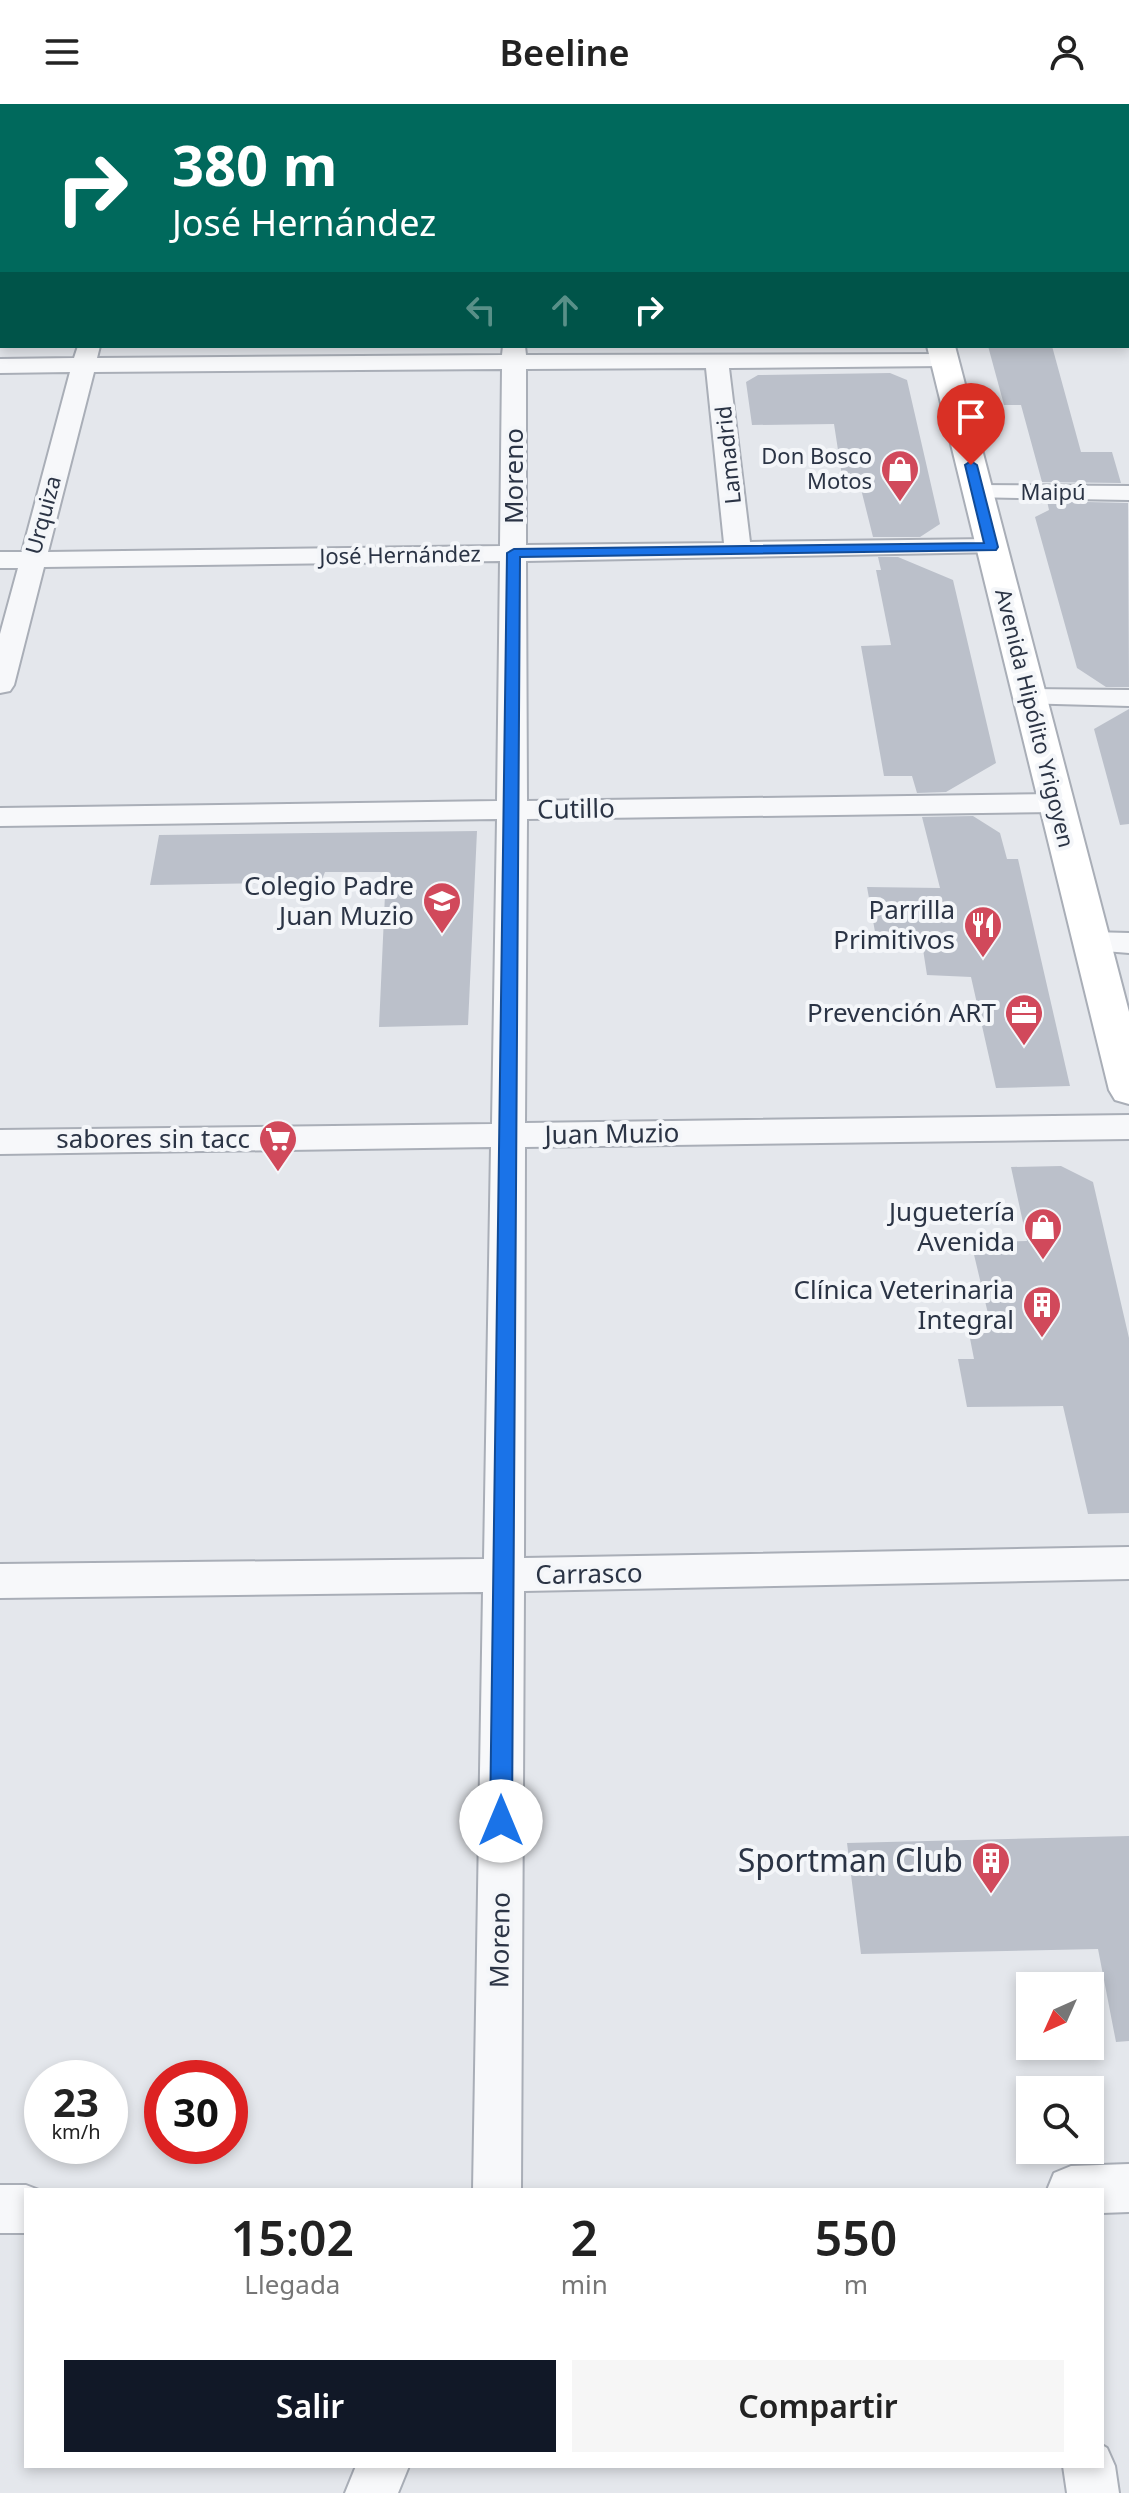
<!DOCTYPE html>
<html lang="es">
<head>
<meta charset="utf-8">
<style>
	body { margin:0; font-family:"Noto Sans",sans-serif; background:#f6f6f6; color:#222; height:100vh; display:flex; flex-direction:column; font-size:30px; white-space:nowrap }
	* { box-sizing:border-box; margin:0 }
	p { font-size:26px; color:#767676 }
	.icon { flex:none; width:44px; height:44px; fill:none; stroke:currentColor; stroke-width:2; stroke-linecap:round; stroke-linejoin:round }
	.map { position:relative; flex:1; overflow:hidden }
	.details { position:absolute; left:24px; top:2084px; width:1080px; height:280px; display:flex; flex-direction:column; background:#fff; border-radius:0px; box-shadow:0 4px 12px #0003 }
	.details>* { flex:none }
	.banner { position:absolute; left:0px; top:0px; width:1130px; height:244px; box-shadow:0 4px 12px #0003; background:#00695c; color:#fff; overflow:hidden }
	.needle { width:52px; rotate:225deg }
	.tools { position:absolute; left:1016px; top:1868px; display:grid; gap:16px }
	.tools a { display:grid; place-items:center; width:88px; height:88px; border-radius:0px; background:#fff; box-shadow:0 4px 12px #0003; font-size:40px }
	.speed { position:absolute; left:24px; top:1956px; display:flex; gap:16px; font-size:40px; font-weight:700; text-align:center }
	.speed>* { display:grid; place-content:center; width:104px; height:104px; border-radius:50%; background:#fff; box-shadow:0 4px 12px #0003; line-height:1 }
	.speed small { font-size:20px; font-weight:400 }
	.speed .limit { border:12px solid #d22; background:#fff; color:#111 }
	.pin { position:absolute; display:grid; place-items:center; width:68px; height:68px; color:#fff; margin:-82px -34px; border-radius:50% 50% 50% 0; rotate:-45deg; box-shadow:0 0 8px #0007 }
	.pin .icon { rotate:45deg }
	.me { position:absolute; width:88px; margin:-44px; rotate:0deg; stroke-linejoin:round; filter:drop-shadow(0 0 6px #0008) }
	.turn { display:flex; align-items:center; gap:28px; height:168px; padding:0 40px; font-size:36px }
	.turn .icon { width:104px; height:104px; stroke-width:2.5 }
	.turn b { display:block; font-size:56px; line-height:68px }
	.lanes { display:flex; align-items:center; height:76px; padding:0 40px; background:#0003; justify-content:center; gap:40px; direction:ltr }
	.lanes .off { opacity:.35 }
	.eta { display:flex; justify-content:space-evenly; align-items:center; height:136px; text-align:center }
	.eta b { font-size:48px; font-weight:600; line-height:56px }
	.primary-button { display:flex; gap:16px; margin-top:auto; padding:16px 40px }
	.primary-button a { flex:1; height:92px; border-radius:0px; background:#111827; color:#fff; font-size:32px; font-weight:600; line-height:92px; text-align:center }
	.primary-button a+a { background:#f6f6f6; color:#222 }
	header { display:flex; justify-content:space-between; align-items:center; height:104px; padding:0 40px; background:#fff; font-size:36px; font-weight:600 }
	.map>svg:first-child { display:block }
	.building { fill:#bbc0ca }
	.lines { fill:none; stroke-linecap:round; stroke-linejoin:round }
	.street-casing { stroke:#a9aeb7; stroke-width:4 }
	.secondary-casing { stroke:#a9aeb7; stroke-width:4 }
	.street { fill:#f7f8fa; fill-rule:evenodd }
	.secondary { fill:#fff; fill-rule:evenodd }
	.route { fill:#1a73e8; stroke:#114b97; stroke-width:2 }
	.labels { text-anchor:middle; stroke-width:8; stroke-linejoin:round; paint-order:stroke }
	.far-street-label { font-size:22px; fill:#2b3445; stroke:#f4f6f9 }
	.far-poi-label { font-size:22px; fill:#2b3445; stroke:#f4f6f9; text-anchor:end }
	.street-label { font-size:26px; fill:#2b3445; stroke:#f4f6f9 }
	.poi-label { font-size:26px; fill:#2b3445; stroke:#f4f6f9; text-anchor:end }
	.near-poi-label { font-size:32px; fill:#2b3445; stroke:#f4f6f9; text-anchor:end }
</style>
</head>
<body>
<header><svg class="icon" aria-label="menu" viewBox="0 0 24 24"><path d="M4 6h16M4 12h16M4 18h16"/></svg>Beeline<svg class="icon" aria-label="person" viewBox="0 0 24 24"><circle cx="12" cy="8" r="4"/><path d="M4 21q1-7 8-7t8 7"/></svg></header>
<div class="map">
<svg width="1129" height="2389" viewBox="0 0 1129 2389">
	<rect width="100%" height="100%" fill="#e4e7ec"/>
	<path class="building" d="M988 242H1052L1081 348H1112L1121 379 1042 378 1021 301H1004Z
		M890 269 907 276 940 420 920 433H873L861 385H844L834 320 752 321 746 278 758 271Z
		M1047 397 1128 399 1129 583H1106L1077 564 1035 413 1049 406Z
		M878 453H898L953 476 996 659 946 688 917 689 912 672H884L861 542 891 541 876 466H881Z
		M1129 605V720L1120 721 1094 625Z
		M973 712 1000 729 1007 755H1018L1070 982 996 984 971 873 927 871 922 839H877L867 783 940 784 922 713Z
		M477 727 468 921 379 923 386 768H325L321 778 150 781 159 731Z
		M1061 1062 1093 1078 1129 1234V1409L1088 1410 1063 1302 967 1303 958 1255H974L967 1219 990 1218 971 1138 1027 1137 1011 1063Z
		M1129 1732V1937L1116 1938 1098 1845 861 1850 847 1739Z"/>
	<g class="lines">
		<defs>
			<path id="street" d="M140 0H160V2H140Z
				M510 0H530V2H510Z
				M710 0H730L731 2H711Z
				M1128 71H1129V83H1128Z
				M0 95H2V107H0Z
				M1128 216H1129V230H1128Z
				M78 242H100L97 254 502 251 503 242H525L526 251 952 250 956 255 952 260 944 262 729 264 750 438 992 435 1001 438 1005 443 1001 448 526 457 527 697 1056 690 1066 693 1071 699 1066 705 1056 708 527 715 525 1019 1129 1011V1035L525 1043 524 1454 1129 1443V1475L524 1487 521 2086H473L483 1488 0 1494V1460L484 1455 491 1043 0 1050V1026L492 1020 497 715 0 722V704L497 697 500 457 44 463 14 581 10 587 0 589V530L18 464H0V448H22L70 268 0 269V255L74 254ZM706 264 724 439 526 441V265ZM502 265 500 442 48 448 94 268Z
				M978 381 1129 382V396L969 393 966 388 969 383Z
				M1029 585 1129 586V602L1019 599 1015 593 1019 587Z
				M1091 828 1129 829V849L1080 845 1075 838 1080 831Z
				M1129 2060V2108L1102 2109V2086H1047L1054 2069 1071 2062Z
				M0 2081H26L39 2086H26V2129H0Z
				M1102 2341 1107 2344 1115 2362 1119 2389H1067L1063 2362H1102Z
				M356 2362H409L398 2389H345Z"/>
			<path id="secondary" d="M867 0H891L892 2H868Z
				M927 242H955L1129 908V1000L1115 996 1109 986Z"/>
		</defs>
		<use href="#street" class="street-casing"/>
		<use href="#secondary" class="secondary-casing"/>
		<use href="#street" class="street"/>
		<use href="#secondary" class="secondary"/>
	</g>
	<path class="route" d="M971 357 977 361 998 443 996 446 520 453 512 1717 509 1724 501 1727 494 1724 490 1717 507 449 514 445 984 439 965 361Z"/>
	<defs>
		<symbol id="shop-pin" viewBox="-11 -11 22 30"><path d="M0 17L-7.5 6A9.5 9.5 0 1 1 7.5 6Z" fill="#d1495b" stroke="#f4f6f9"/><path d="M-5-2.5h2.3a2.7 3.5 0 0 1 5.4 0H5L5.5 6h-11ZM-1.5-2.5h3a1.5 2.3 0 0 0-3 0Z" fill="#fff"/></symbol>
		<symbol id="school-pin" viewBox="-11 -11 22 30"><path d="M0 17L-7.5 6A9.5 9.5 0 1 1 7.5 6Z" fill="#d1495b" stroke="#f4f6f9"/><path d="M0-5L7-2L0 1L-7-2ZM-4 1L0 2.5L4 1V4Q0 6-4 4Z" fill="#fff"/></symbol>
		<symbol id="restaurant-pin" viewBox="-11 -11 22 30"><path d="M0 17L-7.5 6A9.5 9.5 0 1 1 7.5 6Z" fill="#d1495b" stroke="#f4f6f9"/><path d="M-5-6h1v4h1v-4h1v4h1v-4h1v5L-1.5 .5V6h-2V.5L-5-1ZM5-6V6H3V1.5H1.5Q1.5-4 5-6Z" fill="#fff"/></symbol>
		<symbol id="office-pin" viewBox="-11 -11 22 30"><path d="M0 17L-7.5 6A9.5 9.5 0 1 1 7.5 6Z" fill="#d1495b" stroke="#f4f6f9"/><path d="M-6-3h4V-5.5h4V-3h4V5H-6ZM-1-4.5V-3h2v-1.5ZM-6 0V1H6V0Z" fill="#fff"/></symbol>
		<symbol id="supermarket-pin" viewBox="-11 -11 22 30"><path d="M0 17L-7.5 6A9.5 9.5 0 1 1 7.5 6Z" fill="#d1495b" stroke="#f4f6f9"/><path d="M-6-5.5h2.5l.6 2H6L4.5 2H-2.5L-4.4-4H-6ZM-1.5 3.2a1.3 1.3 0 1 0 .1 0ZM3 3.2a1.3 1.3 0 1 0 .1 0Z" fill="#fff"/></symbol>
		<symbol id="building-pin" viewBox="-11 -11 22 30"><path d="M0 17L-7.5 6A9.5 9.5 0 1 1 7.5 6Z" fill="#d1495b" stroke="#f4f6f9"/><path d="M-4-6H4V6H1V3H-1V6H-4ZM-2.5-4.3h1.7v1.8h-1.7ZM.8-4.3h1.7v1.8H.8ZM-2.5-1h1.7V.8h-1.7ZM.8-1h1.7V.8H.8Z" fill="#fff"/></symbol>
	</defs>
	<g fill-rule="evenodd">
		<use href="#shop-pin" x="878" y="343" width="44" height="60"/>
		<use href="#school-pin" x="420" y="775" width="44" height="60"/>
		<use href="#restaurant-pin" x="961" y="799" width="44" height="60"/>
		<use href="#office-pin" x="1002" y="887" width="44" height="60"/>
		<use href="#supermarket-pin" x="256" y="1013" width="44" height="60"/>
		<use href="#shop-pin" x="1021" y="1101" width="44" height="60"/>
		<use href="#building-pin" x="1020" y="1179" width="44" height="60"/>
		<use href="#building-pin" x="969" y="1735" width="44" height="60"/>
	</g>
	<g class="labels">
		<g class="far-street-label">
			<text transform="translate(728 351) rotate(-96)" y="8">Lamadrid</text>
			<text x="1053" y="396">Maipú</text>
			<text transform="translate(43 411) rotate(-75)" y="8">Urquiza</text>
			<text transform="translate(400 451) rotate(-1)" y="8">José Hernández</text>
			<text transform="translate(1035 614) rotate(76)" y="8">Avenida Hipólito Yrigoyen</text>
		</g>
		<g class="far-poi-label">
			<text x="872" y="360">Don Bosco<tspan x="872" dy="25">Motos</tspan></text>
		</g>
		<g class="street-label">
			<text transform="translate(514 372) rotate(-90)" y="9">Moreno</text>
			<text transform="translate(576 705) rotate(-1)" y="9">Cutillo</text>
			<text transform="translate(612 1030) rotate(-1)" y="9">Juan Muzio</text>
			<text transform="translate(589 1470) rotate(-1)" y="9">Carrasco</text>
			<text transform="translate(500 1836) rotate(-89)" y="9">Moreno</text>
		</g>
		<g class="poi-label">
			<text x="414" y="791">Colegio Padre<tspan x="414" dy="30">Juan Muzio</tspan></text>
			<text x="955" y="815">Parrilla<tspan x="955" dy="30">Primitivos</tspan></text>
			<text x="996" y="918">Prevención ART</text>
			<text x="250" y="1044">sabores sin tacc</text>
			<text x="1015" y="1117">Juguetería<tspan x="1015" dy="30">Avenida</tspan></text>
			<text x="1014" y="1195">Clínica Veterinaria<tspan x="1014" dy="30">Integral</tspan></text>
		</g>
		<g class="near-poi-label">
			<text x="963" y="1768">Sportman Club</text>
		</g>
	</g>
</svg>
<div class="tools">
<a><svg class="needle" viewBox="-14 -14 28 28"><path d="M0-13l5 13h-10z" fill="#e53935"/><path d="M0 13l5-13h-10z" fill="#767676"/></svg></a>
<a><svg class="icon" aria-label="search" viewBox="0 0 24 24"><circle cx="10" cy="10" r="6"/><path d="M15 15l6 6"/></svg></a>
</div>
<div class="speed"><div>23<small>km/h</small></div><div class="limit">30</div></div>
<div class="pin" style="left:971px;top:361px;background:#d93025"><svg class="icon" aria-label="arrive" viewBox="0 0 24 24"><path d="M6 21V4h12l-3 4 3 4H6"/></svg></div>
<svg class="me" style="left:501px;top:1717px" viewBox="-20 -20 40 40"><circle r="19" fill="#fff"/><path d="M0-13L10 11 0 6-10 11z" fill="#1a73e8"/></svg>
<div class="banner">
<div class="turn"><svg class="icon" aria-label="right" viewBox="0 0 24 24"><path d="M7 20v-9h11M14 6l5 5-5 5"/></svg><div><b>380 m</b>José Hernández</div></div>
<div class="lanes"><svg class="icon off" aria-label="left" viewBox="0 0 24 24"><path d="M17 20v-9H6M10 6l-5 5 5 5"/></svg><svg class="icon off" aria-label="ahead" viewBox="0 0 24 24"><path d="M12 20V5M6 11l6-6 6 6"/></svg><svg class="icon" aria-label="right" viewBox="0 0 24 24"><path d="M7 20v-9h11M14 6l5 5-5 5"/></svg></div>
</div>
<section class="details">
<div class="eta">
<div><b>15:02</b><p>Llegada</p></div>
<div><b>2</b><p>min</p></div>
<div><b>550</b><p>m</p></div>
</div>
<div class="primary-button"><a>Salir</a><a>Compartir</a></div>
</section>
</div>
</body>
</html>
